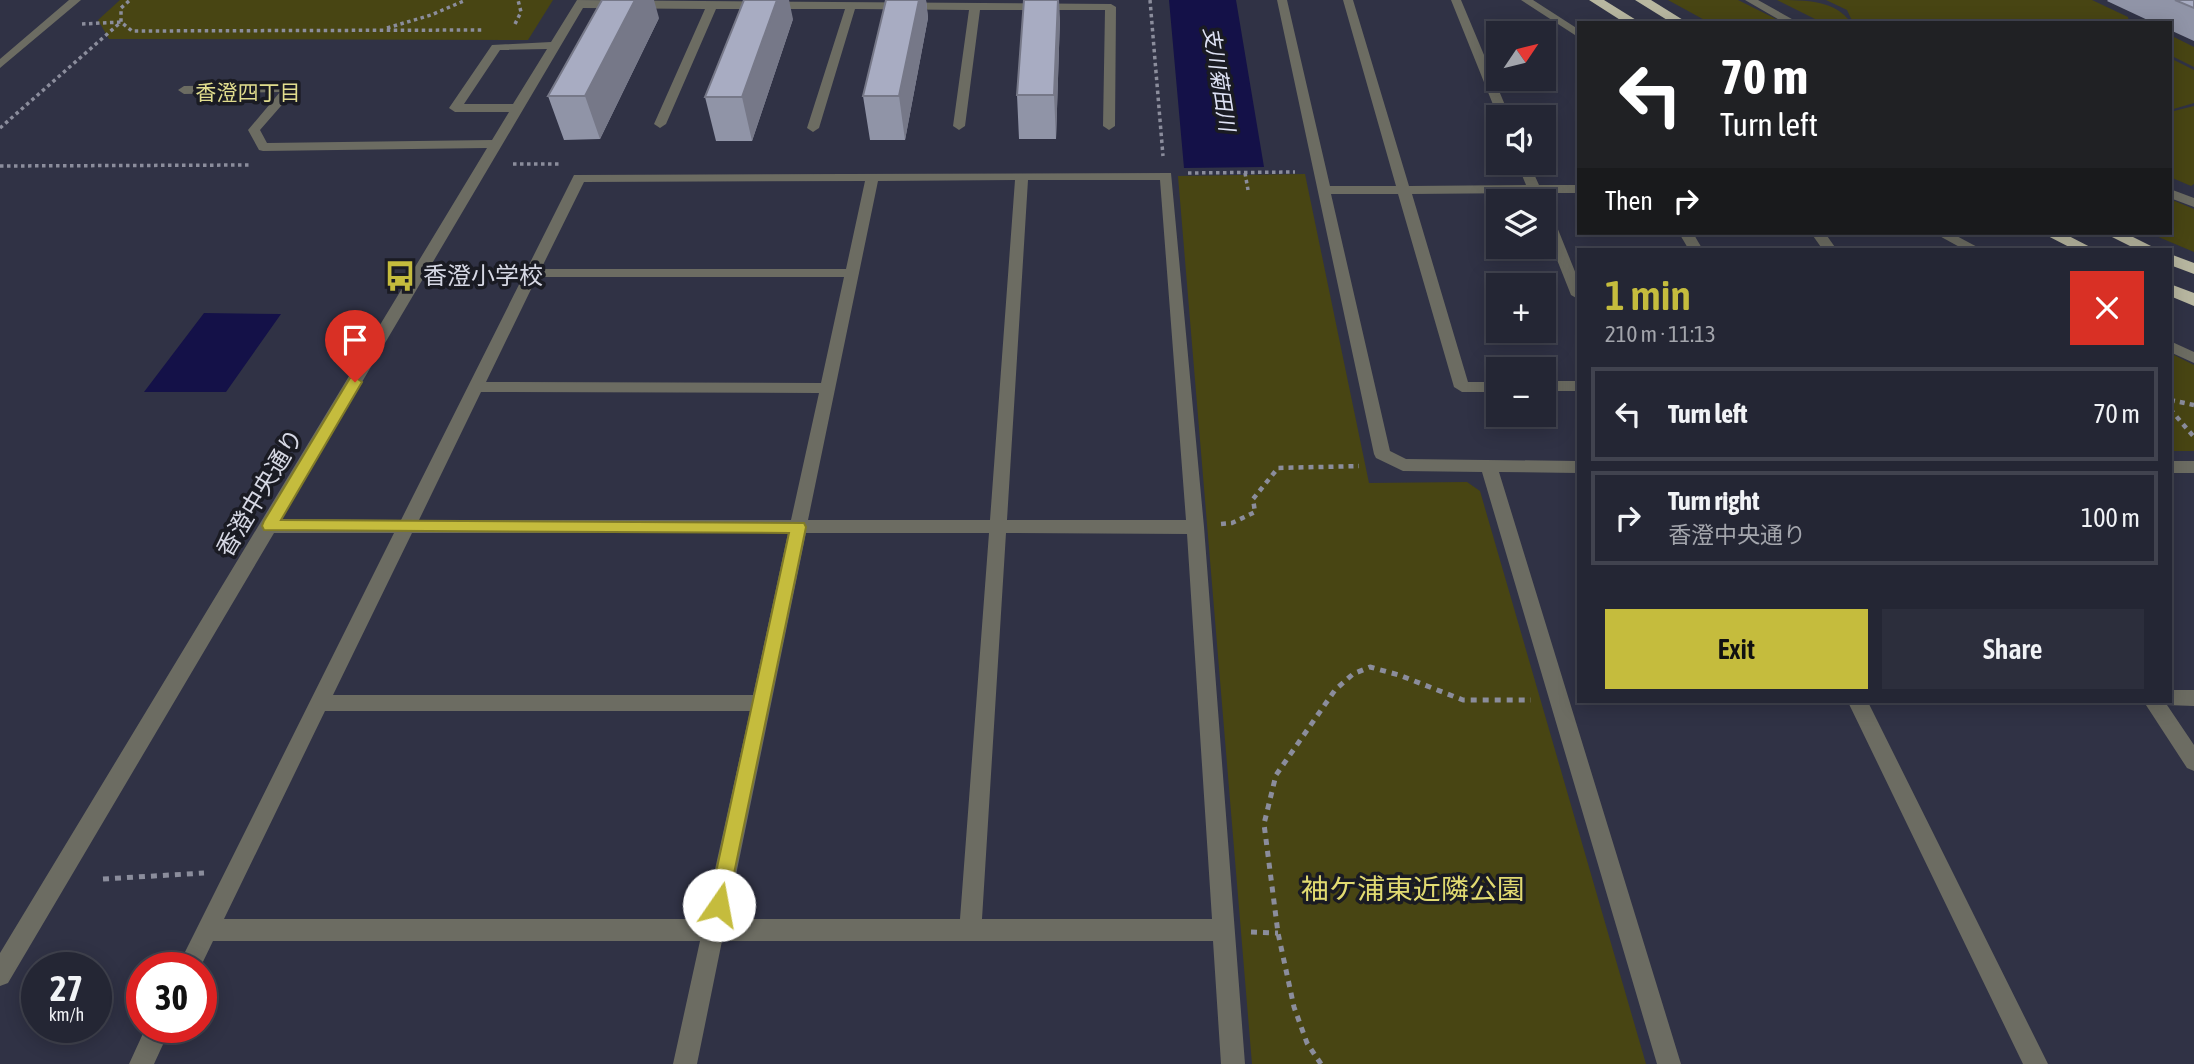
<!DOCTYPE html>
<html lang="en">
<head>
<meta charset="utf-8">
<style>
	body { margin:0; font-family:"Asap Condensed","Noto Sans JP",sans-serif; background:#2c2e3c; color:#f1f3f6; height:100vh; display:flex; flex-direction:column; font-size:26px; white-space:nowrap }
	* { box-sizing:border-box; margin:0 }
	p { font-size:23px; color:#a3a5ac }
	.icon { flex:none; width:38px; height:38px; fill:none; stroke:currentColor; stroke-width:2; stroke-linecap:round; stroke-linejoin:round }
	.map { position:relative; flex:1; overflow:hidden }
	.details { position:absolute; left:1577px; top:248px; width:595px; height:455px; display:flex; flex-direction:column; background:#242634; border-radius:0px; box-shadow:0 4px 18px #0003,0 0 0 2px #41434f }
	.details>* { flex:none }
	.top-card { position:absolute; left:1577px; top:21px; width:595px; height:214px; border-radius:0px; box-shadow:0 4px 18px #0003,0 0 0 2px #41434f; background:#202124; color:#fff; overflow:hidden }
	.needle { width:46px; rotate:55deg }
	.controls { position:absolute; left:1486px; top:21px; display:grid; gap:14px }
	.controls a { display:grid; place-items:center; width:70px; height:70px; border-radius:0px; background:#242634; box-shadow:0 4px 18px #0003,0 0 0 2px #41434f; font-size:35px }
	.speed { position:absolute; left:21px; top:952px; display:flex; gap:14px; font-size:35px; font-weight:700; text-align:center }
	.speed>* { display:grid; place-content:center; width:91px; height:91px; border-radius:50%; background:#242634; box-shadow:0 4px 18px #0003,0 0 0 2px #41434f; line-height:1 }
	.speed small { font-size:18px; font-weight:400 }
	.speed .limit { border:10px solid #d22; background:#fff; color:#111 }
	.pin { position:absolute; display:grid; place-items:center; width:60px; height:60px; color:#fff; margin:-72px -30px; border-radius:50% 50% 50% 0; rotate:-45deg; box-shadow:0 0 7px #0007 }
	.pin .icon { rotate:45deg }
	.me { position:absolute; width:77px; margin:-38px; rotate:12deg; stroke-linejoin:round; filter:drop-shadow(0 0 5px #0008) }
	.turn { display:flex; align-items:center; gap:24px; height:147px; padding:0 28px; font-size:32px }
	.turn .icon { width:91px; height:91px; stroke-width:2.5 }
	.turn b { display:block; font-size:49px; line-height:60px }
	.then { display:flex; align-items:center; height:66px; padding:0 28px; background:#0003; gap:14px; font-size:26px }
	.round { display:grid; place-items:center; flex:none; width:74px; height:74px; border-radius:0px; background:#2c2e3c }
	.head { display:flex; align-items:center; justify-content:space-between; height:119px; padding:0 28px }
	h1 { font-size:42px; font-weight:600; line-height:52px; color:#c5bc3d }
	.button { display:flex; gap:14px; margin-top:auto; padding:14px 28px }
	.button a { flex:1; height:80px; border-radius:0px; background:#c5bc3d; color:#111; font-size:28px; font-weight:600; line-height:80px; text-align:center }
	.button a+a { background:#2c2e3c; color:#f1f3f6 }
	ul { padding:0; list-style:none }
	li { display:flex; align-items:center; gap:21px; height:94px; margin:0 14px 10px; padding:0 14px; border:4px solid #41434f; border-radius:0px }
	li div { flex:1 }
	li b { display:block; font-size:26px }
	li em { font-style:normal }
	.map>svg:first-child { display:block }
	.green { fill:#484513 }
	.water { fill:#141148 }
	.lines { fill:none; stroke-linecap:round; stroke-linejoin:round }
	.path-far2 { stroke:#8b8d9c; stroke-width:3.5; stroke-dasharray:3.5 3.5; stroke-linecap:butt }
	.path-far1 { stroke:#8b8d9c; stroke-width:4.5; stroke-dasharray:5 5; stroke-linecap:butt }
	.path { stroke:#8b8d9c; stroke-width:5; stroke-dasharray:6 6; stroke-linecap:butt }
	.minor { fill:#6c6c62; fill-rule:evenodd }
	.highway { fill:#b8b7a0; fill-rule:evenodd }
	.wall { fill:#9094a7 }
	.shaded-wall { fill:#767888 }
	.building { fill:#a8acc2; stroke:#767888; stroke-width:2 }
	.route { fill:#c5bc3d; stroke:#807a28; stroke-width:2 }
	.labels { text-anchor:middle; stroke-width:7; stroke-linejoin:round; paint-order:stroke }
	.far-water-label { font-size:21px; font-style:italic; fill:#dfe2f5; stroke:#1a1b23 }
	.far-neighbourhood-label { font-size:21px; fill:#e1dd8e; stroke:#1a1b23 }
	.poi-label { font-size:24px; fill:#d6d8e4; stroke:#1a1b23; text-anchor:start }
	.street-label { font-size:24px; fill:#d6d8e4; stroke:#1a1b23 }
	.near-park-label { font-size:28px; fill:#e1da71; stroke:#1a1b23 }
</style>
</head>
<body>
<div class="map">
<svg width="2194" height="1064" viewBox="0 0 2194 1064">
	<rect width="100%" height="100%" fill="#303245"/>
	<path class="green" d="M120 0H553L528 40 109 39 98 20Z
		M1668 0H1738L1784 23H1710Z
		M1777 0C1805 0 1836 0 1851 23H1823Z
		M1826 0H2092L2128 17 2129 23H1853L1847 10Z
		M2170 35 2194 47V67L2170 55Z
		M2170 58 2194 70V103L2170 110Z
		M2194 106V184L2191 186 2170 177V112Z
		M1305 174 1369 483 1467 482 1480 491 1646 1064H1252L1178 176Z
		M2170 199 2194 209V252L2149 233H2170Z
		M2170 353 2194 365V451H2170Z"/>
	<path class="water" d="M1169 0H1236L1264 167 1184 168Z
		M204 313 281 314 226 392H144Z"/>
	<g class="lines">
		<path class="path-far2" d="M1150 0 1163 156
			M82 24 121 22 132 31 483 30
			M515 24 521 12 518 0
			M387 28 431 15 466 0
			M0 128 121 22V8L130 0
			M513 164H561
			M0 166 250 165
			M1188 173 1295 172
			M1245 173 1248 190"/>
		<path class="path-far1" d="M2170 400 2194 405
			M2170 409 2194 437
			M1221 524 1232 523 1255 512 1253 499 1278 468 1359 466"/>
		<path class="path" d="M103 879 204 873
			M1251 932 1278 933
			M1321 1064 1307 1043 1294 1007 1278 933 1264 824 1276 775 1335 690 1353 674 1370 667 1399 675 1463 700H1531"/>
		<path class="minor" d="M69 0H81L0 68V59Z
			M577 0 1111 4 1116 7 1115 126 1109 130 1103 126 1105 10H980L965 126 959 130 953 126 969 10 855 9 819 128 813 132 807 128 845 9H716L666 124 660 128 654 124 705 9 583 8 281 519 401 520 574 175 1171 173 1204 527 1245 1064H1221L1213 941H722L697 1064H673L700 941H213L200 968H177L394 533H274L8 983 0 986V953L487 148 263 151 259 150 248 130 280 92 184 94 178 90 184 86 294 85V91L260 130 267 143 492 140 509 112H455L449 108 492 45 551 42ZM547 49 513 104H464L500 50ZM1015 180 990 520H808L878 181ZM1028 180H1160L1186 520H1007ZM865 181 846 269H541L584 182ZM537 277H844L821 383 486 382ZM481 392 819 393 791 520H419ZM412 533H788L753 695H333ZM806 533H989L960 919H727ZM1006 533 1187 534 1212 919H982ZM325 711H750L704 919H224Z
			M1277 0H1287L1330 186H1396L1343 0H1353L1409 186 1526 185 1517 163H1529L1539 185H1578V193H1543L1545 198 1541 201H1533L1529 193 1412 194 1468 382H1498V392H1462L1454 387 1398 194H1331L1390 451 1406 459 1578 461V473L1499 472 1681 1064H1657L1482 472 1403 471 1376 458 1374 454Z
			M1451 0H1461L1510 117H1498Z
			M1521 0H1533L1578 29V37Z
			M1745 0H1758L1799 23H1785Z
			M2170 189 2194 198V207L2170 198Z
			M1544 208 1551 212 1578 279V299L1571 295 1544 227Z
			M1679 233H1693L1703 250H1689Z
			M1811 233H1825L1837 250H1823Z
			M1934 233H1951L1983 250H1965Z
			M2170 341 2194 352V363L2170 352Z
			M1544 381H1578V391H1544Z
			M2170 461H2194V473H2170Z
			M2170 690H2194V706L2167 705 2194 745V771L2187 768 2144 702H2170Z
			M1848 702H1868L2048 1064H2023Z
			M146 1027H171L154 1064H129Z"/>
		<path class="highway" d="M1589 0H1604L1641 23H1625Z
			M1635 0H1651L1688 23H1672Z
			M2042 233H2063L2096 250H2075Z
			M2104 233H2125L2159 250H2138Z
			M2170 254 2194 263V274L2170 265Z
			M2170 284 2194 293V306L2170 296Z"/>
	</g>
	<path class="wall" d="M886 0H926L928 18 905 140H870L863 96Z
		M2108 0H2194V41L2170 30V23H2154L2107 1Z
		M659 18 600 139 564 140 548 96Z
		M1060 18 1056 139H1019L1017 95Z
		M793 19 752 141H716L705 97Z"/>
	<path class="shaded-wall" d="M635 0H654L659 18 600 139 585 96Z
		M777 0H789L793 19 752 141 742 97Z
		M919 0H926L928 18 905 140 899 96Z
		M1058 0H1059L1060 18 1056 139 1054 95Z"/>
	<path class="building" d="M602 0H635L585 96H548Z
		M744 0H777L742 97H705Z
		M886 0H919L899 96H863Z
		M1024 0H1058L1054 95H1017Z
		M2175 0H2194V8Z"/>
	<path class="route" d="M355 377 362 382 281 520 804 523 806 527 726 912 719 914 712 912 709 905 789 533 264 530 262 526 264 521 350 378Z"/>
	<defs>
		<symbol id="bus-bare" viewBox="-9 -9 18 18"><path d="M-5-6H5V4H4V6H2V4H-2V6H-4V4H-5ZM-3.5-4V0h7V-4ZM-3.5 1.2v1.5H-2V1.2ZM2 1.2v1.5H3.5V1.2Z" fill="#c5bc3d" stroke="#1a1b23" stroke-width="2.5" paint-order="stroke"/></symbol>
	</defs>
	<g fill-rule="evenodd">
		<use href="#bus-bare" x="378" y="254" width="44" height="44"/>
	</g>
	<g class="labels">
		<g class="far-water-label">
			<text transform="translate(1219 79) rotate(81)" y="7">支川菊田川</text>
		</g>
		<g class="far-neighbourhood-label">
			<text x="248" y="100">香澄四丁目</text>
		</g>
		<g class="poi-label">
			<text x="423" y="284">香澄小学校</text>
		</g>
		<g class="street-label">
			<text transform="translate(260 493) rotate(-59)" y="8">香澄中央通り</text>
		</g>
		<g class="near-park-label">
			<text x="1413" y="899">袖ケ浦東近隣公園</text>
		</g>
	</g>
</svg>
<div class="controls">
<a><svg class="needle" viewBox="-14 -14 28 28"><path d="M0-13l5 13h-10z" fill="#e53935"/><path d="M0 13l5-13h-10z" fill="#a3a5ac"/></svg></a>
<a><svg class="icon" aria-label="sound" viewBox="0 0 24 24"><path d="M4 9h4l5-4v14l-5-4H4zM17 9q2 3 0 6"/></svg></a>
<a><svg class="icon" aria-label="layers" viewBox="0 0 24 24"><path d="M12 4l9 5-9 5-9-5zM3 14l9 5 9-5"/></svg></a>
<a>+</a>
<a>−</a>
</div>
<div class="speed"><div>27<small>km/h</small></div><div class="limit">30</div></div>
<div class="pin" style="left:355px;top:382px;background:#d93025"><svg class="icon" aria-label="arrive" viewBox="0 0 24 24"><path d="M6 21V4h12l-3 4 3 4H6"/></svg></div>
<svg class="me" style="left:719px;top:905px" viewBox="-20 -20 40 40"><circle r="19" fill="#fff"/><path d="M0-13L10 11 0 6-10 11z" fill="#c5bc3d"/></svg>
<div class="top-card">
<div class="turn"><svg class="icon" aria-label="left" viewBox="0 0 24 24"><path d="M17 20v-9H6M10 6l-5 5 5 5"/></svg><div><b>70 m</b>Turn left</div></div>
<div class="then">Then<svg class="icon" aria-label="right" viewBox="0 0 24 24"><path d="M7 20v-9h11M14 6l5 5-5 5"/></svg></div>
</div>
<section class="details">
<div class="head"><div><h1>1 min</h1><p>210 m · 11:13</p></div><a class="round" style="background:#d93025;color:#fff"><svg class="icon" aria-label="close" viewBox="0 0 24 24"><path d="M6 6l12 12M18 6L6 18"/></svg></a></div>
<ul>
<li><svg class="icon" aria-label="left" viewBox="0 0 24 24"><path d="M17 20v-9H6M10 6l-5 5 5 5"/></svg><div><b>Turn left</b></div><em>70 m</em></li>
<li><svg class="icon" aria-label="right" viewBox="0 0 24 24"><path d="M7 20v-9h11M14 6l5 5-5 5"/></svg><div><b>Turn right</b><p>香澄中央通り</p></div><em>100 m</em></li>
</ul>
<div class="button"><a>Exit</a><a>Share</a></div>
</section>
</div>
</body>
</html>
